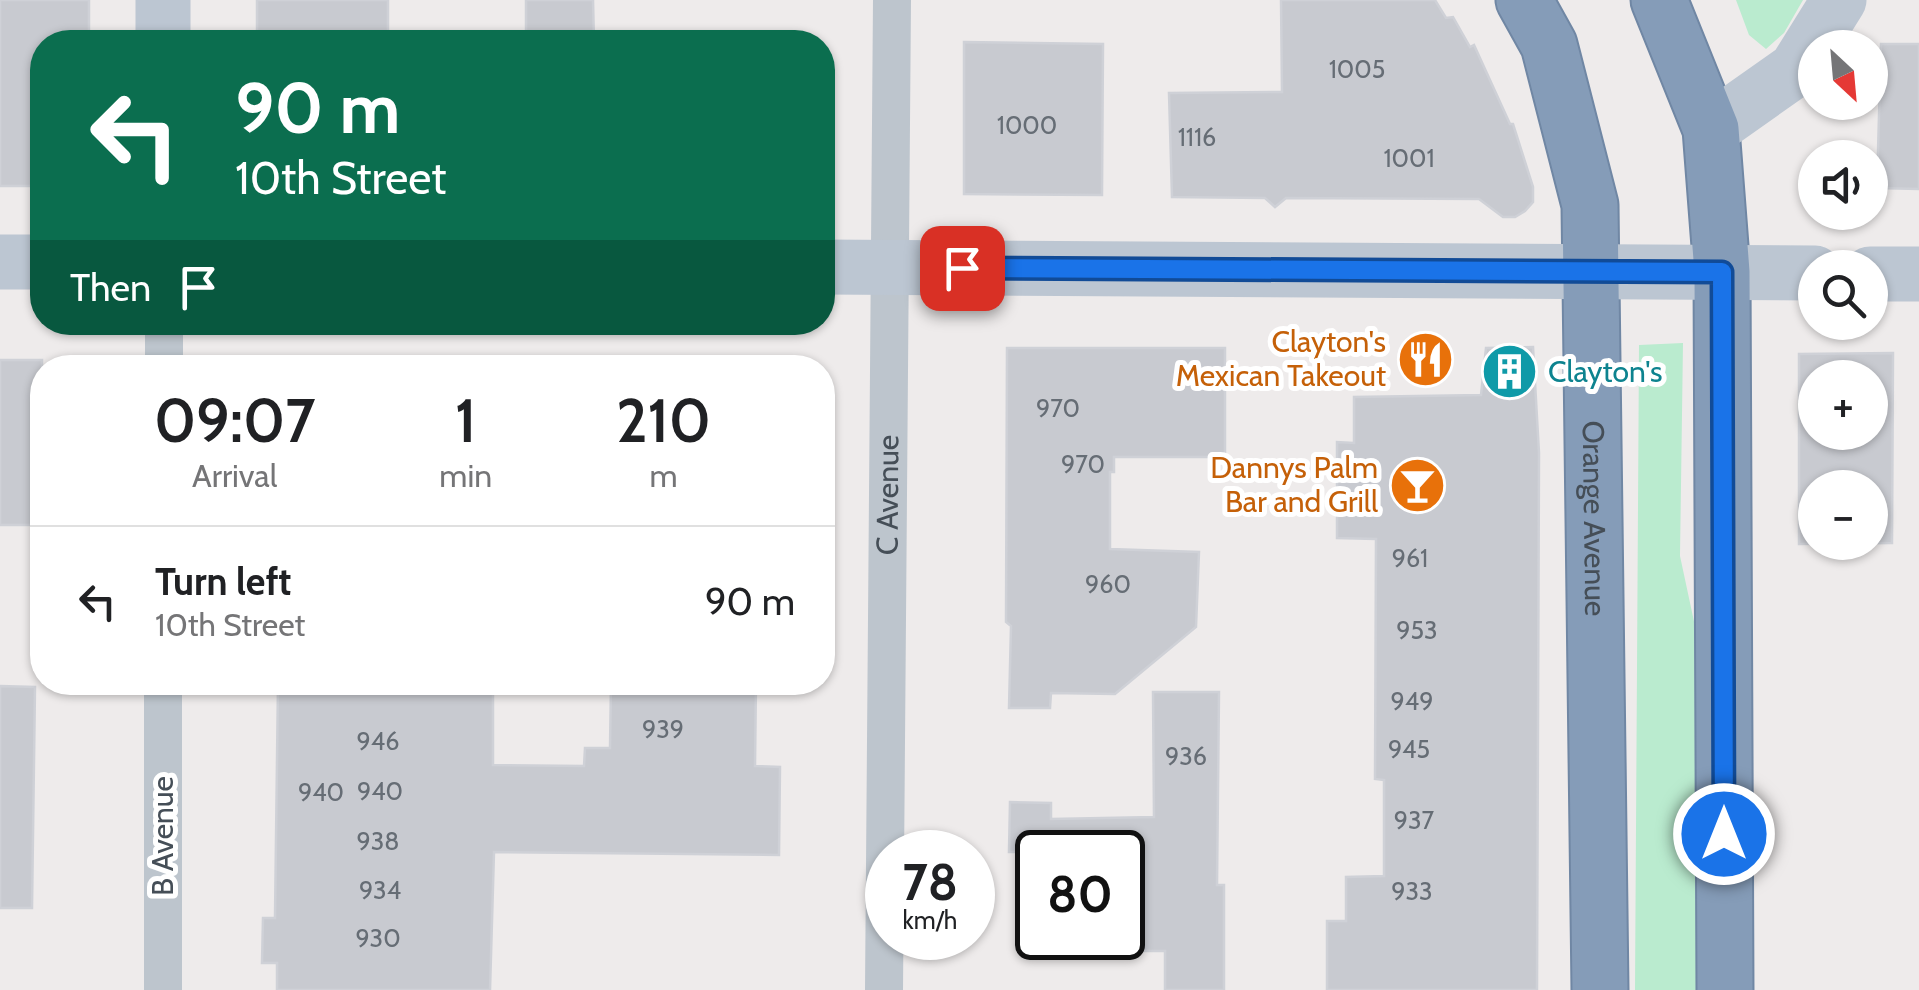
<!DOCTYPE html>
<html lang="en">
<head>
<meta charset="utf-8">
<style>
	body { margin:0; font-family:Cabin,sans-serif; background:#f2f2f2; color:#202124; height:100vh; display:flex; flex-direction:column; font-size:38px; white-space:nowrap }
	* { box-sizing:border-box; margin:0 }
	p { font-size:32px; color:#757577 }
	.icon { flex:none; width:55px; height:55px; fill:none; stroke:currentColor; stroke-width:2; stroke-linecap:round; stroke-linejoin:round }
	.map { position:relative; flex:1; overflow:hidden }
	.details { position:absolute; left:30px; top:355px; width:805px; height:340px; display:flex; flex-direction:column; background:#fff; border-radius:40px; box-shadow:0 2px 8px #0004 }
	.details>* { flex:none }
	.hud { position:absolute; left:30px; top:30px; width:805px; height:305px; border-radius:40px; box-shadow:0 2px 8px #0004; background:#0b6e4f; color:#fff; overflow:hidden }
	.needle { width:65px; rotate:154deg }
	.controls { position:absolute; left:1798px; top:30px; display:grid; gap:20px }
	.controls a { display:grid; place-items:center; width:90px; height:90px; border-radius:50%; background:#fff; box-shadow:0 2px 8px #0004; font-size:50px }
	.speed { position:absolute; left:865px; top:830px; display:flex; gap:20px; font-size:50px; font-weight:700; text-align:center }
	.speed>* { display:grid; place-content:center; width:130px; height:130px; border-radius:50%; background:#fff; box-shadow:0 2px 8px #0004; line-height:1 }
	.speed small { font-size:25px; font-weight:400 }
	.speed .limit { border:5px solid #111; border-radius:15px; background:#fff; color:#111 }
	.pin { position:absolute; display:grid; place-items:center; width:85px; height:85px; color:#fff; margin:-42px; border-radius:20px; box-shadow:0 5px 15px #0006 }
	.me { position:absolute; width:110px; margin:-55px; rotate:0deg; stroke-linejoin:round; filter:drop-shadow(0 0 8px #0008) }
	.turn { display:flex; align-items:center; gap:35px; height:210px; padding:0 40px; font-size:45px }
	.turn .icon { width:130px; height:130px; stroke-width:2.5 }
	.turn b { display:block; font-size:70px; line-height:85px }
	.then { display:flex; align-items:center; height:95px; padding:0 40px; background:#0003; gap:20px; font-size:38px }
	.eta { display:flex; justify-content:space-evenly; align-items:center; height:170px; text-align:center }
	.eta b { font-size:60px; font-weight:600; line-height:70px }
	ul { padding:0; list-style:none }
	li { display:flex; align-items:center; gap:30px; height:150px; padding:0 40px; border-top:2px solid #e0e0e0 }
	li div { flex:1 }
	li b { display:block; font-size:38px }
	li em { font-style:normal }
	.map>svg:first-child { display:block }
	.green { fill:#baebcf }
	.building { fill:#c8cad0; stroke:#cfd1d7; stroke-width:2.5; fill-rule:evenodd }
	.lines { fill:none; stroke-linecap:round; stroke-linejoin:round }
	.highway-casing { stroke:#7087a4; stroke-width:59 }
	.street { stroke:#bdc5cd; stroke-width:38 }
	.secondary { stroke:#bcc6d2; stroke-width:55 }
	.highway { stroke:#859cb8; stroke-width:55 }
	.route-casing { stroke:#114b97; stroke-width:25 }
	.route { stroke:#1a73e8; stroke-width:18 }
	.labels { text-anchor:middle; stroke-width:10; stroke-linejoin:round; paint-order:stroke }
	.number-label { font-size:25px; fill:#666d75 }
	.food-label { font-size:30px; fill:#c56008; stroke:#fff; text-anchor:end }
	.culture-label { font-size:30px; fill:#0d838f; stroke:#fff; text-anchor:start }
	.street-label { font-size:30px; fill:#454e57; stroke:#fff }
</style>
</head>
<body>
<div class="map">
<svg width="1919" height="990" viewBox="0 0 1919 990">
	<rect width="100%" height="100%" fill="#eeebeb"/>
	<path class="green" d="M1736 0H1803L1784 33 1766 49 1749 35Z
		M1683 343 1680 556 1702 659 1699 990H1635L1639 345Z"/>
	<path class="building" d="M0 0H89V42H42V186H0Z
		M257 0H388V42H257Z
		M526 0H593L594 42H526Z
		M1281 0H1435L1446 18 1453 17 1470 47 1474 45 1510 124H1513L1533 187V202L1525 211 1515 217H1503L1479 199 1286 198 1275 207 1265 198 1172 197 1169 93 1282 92Z
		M964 42 1103 44 1102 195 964 194Z
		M1881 44H1919V189L1877 188Z
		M1533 347 1539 453 1537 990H1327V921H1346V877L1384 876V780L1375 779 1376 539 1337 538V442L1354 443V397L1481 395 1486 348Z
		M1007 348H1225V457H1114V472H1110V549L1199 552 1196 627 1115 694 1051 693 1050 708H1009L1011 626 1006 622Z
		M1893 353 1892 543 1799 544V354ZM1815 378H1870V432H1815ZM1815 488H1870V542H1815Z
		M0 360H42V514H39V525H0Z
		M611 682H756L755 766 780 767 779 855 494 852 490 990H277V963H262L263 918H275L278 683H493V765L584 766 585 748H610Z
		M0 686 35 687 32 908H0Z
		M1153 692H1219L1217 885H1224V990H1165V951H1122V852H1009L1010 802 1051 803V819L1154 817Z"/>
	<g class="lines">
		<defs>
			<g id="highway">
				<path id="s2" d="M1524 0 1549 45 1590 205 1600 990"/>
				<path d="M1659 0 1711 129 1722 272 1725 990"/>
			</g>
		</defs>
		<use href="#highway" class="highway-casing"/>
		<g class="street">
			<path d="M164 368V322"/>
			<path d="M163 990V682"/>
			<path id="s1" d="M884 990 892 0"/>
		</g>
		<path class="secondary" d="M163 0V42
			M1711 129 1796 69 1839 0
			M0 262H42
			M822 267 1815 273
			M1870 274H1919"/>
		<use href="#highway" class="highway"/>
	</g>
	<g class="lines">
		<defs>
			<path id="route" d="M962 268 1722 272 1724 834"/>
		</defs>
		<use href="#route" class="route-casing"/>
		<use href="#route" class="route"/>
	</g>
	<defs>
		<symbol id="restaurant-disc" viewBox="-11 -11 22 22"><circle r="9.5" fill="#e8710a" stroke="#fff"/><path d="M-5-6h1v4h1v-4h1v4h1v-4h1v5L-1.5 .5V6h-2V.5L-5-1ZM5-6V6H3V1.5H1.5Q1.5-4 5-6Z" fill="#fff"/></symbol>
		<symbol id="building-disc" viewBox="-11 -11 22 22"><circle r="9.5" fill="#0f9aa8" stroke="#fff"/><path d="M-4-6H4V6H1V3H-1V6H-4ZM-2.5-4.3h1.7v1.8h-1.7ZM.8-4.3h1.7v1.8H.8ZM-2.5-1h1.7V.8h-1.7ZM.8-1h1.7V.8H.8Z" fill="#fff"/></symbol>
		<symbol id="bar-disc" viewBox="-11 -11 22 22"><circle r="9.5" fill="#e8710a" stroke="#fff"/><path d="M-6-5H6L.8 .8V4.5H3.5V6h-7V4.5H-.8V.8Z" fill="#fff"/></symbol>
	</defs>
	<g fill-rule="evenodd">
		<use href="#restaurant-disc" x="1394" y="328" width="63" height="63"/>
		<use href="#building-disc" x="1478" y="340" width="63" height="63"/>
		<use href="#bar-disc" x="1386" y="454" width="63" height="63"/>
	</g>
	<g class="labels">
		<g class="number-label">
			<text x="1357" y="78">1005</text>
			<text x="1027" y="134">1000</text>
			<text x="1197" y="146">1116</text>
			<text x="1409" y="167">1001</text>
			<text x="1058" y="417">970</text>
			<text x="1083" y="473">970</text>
			<text x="1410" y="567">961</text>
			<text x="1108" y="593">960</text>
			<text x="1417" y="639">953</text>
			<text x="1412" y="710">949</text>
			<text x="663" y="738">939</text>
			<text x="378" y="750">946</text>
			<text x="1409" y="758">945</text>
			<text x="1186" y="765">936</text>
			<text x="380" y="800">940</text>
			<text x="321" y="801">940</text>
			<text x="1414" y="829">937</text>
			<text x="378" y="850">938</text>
			<text x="380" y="899">934</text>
			<text x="1412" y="900">933</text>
			<text x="378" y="947">930</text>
		</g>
		<g class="food-label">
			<text x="1386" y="352">Clayton's<tspan x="1386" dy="34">Mexican Takeout</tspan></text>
			<text x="1378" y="478">Dannys Palm<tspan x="1378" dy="34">Bar and Grill</tspan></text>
		</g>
		<g class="culture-label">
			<text x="1548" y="382">Clayton's</text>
		</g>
		<g class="street-label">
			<text dy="10" stroke="none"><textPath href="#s1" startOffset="495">C Avenue</textPath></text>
			<text dy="10" stroke="none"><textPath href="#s2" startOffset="530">Orange Avenue</textPath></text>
			<text transform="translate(163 836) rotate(-90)" y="10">B Avenue</text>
		</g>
	</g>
</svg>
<div class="controls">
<a><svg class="needle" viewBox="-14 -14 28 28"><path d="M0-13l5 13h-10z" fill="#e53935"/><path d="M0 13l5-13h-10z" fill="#757577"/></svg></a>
<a><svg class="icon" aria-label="sound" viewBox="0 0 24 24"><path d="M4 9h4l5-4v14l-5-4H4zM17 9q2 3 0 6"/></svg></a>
<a><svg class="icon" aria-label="search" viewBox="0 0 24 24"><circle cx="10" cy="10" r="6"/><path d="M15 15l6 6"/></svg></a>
<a>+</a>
<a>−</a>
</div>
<div class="speed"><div>78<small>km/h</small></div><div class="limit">80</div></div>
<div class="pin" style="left:962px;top:268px;background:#d93025"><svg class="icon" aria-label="arrive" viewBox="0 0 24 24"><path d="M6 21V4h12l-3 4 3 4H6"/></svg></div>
<svg class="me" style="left:1724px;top:834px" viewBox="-20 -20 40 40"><circle r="17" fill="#1a73e8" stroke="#fff" stroke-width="3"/><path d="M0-11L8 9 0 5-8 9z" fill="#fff"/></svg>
<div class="hud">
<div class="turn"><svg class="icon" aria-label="left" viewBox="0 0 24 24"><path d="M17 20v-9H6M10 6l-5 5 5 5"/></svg><div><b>90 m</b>10th Street</div></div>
<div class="then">Then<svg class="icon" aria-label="arrive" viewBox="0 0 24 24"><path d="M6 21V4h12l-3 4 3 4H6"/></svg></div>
</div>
<section class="details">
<div class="eta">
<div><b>09:07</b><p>Arrival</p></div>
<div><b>1</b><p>min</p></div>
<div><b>210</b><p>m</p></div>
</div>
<ul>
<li><svg class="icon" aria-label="left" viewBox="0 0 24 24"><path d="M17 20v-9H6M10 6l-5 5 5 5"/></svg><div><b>Turn left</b><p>10th Street</p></div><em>90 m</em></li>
</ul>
</section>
</div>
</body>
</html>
